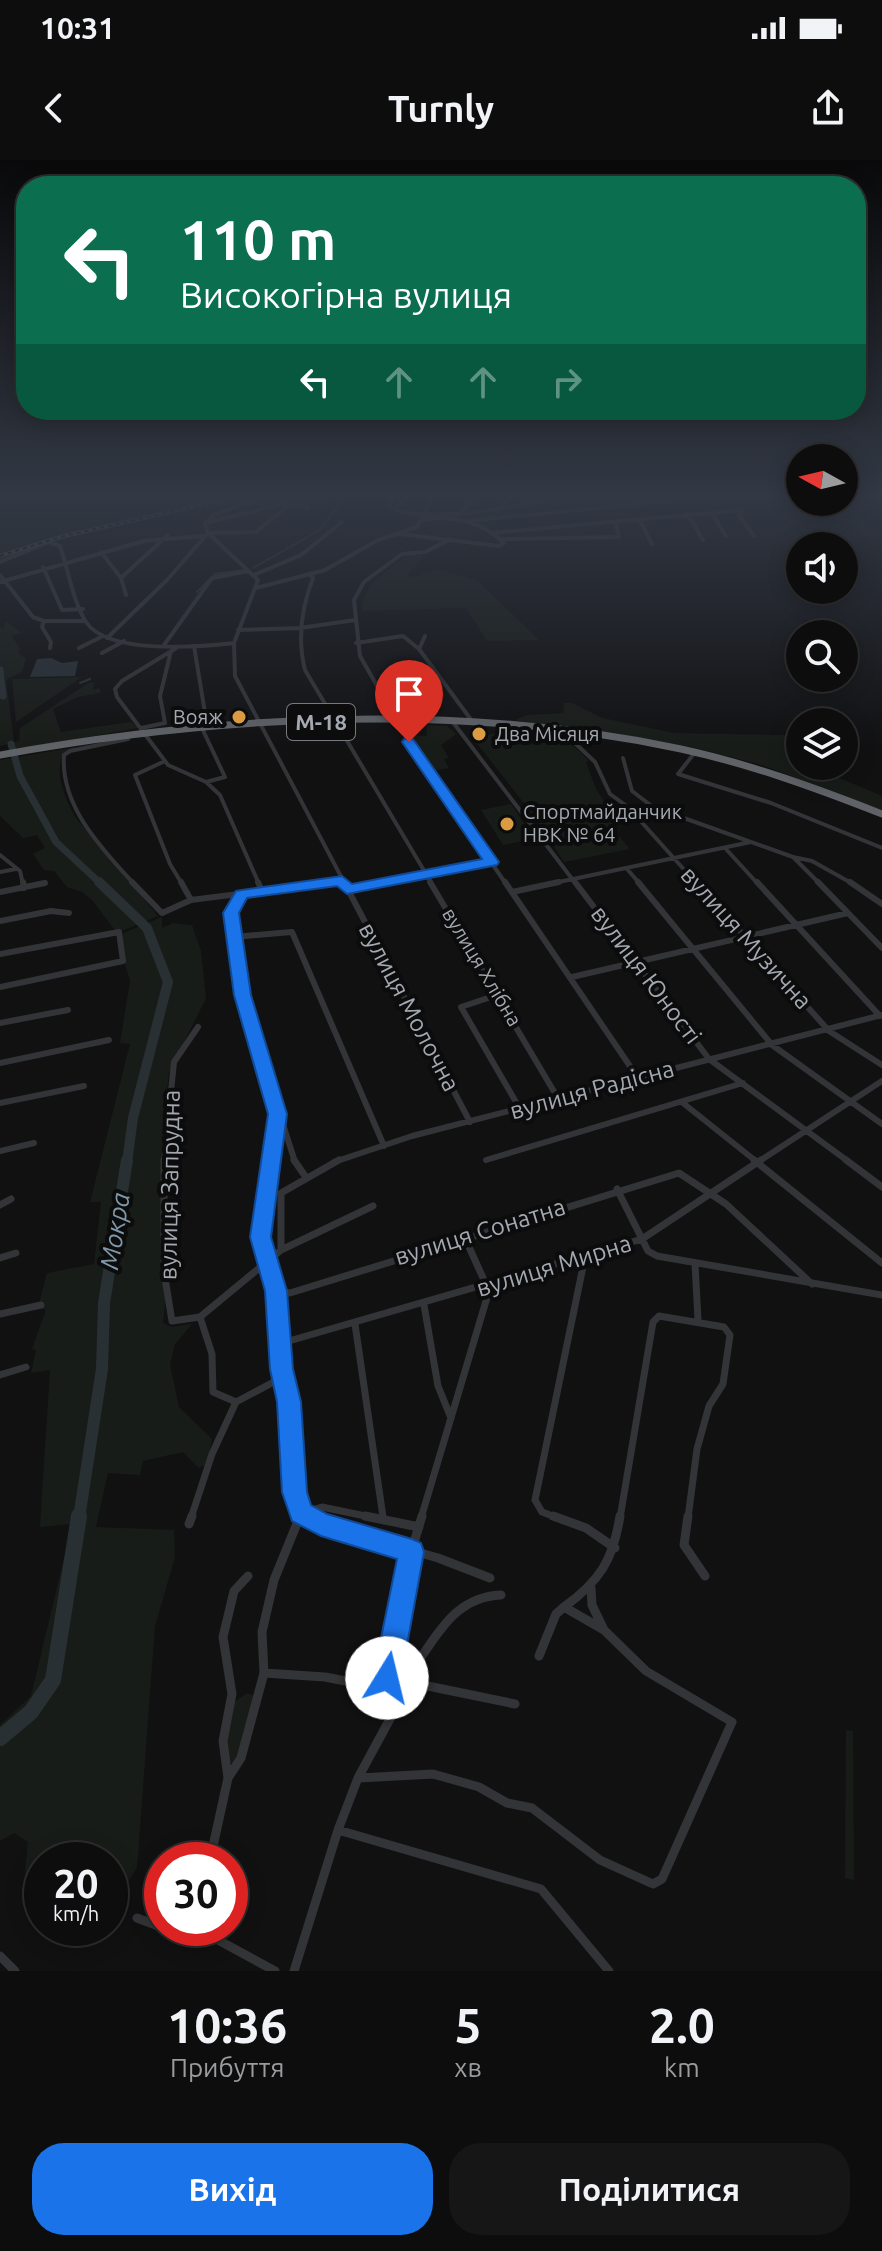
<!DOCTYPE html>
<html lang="uk">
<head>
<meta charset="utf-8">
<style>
	body { margin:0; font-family:Ubuntu,sans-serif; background:#161617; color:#f1f3f6; height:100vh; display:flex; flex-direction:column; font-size:30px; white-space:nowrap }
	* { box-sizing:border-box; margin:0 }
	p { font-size:26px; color:#9a9c9e }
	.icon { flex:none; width:44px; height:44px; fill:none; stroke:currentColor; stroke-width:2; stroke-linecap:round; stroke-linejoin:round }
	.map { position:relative; height:1811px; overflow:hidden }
	.drawer { display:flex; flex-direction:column; background:#0d0d0e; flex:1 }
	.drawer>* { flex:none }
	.banner { position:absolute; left:16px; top:16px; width:850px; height:244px; border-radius:32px; box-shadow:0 4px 20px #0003,0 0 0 2px #2d2d2e; background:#0b6e4f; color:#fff; overflow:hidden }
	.needle { width:52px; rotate:278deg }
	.controls { position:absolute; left:786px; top:284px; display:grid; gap:16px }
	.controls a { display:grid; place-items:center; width:72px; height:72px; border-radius:50%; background:#0d0d0e; box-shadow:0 4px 20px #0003,0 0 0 2px #2d2d2e; font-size:40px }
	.speed { position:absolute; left:24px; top:1682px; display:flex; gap:16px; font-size:40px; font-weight:700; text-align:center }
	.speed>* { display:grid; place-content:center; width:104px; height:104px; border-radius:50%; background:#0d0d0e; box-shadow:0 4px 20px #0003,0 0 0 2px #2d2d2e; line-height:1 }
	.speed small { font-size:20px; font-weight:400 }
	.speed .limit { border:12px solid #d22; background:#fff; color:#111 }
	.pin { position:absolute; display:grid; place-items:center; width:68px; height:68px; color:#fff; margin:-82px -34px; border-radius:50% 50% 50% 0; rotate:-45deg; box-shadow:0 0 8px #0007 }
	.pin .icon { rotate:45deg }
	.me { position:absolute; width:88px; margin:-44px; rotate:9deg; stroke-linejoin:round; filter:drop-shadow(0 0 6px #0008) }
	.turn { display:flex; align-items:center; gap:28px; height:168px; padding:0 32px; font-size:36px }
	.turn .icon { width:104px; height:104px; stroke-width:2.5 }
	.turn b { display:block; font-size:56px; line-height:68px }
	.lanes { display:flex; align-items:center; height:76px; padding:0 32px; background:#0003; justify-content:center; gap:40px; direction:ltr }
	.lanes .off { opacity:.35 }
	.eta { display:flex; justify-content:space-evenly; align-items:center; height:136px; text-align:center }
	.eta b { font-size:48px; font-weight:700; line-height:56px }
	.action { display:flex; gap:16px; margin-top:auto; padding:16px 32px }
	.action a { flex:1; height:92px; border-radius:32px; background:#1a73e8; color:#fff; font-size:32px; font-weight:700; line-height:92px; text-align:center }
	.action a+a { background:#161617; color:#f1f3f6 }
	.status { display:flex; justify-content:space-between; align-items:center; height:56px; padding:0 40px; background:#0d0d0e; direction:ltr }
	.status svg { height:22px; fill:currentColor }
	header { display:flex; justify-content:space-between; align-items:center; height:104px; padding:0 32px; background:#0d0d0e; font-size:36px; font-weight:700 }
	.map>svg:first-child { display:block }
	.green { fill:#181c18 }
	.water { fill:#293034 }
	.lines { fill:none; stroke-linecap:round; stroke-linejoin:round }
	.stream { stroke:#293034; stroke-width:2 }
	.river-far3 { stroke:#293034; stroke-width:7 }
	.river-far2 { stroke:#293034; stroke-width:10 }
	.river-far1 { stroke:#293034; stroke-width:12 }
	.river { stroke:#293034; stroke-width:16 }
	.minor-far3 { stroke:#333437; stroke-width:4 }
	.minor-far2 { stroke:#333437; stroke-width:6 }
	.minor-far1 { stroke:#333437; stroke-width:7 }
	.minor { stroke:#333437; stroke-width:9 }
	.highway { stroke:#5f6267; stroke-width:7 }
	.rail-casing { stroke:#46484c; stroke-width:4 }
	.rail { stroke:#0c0c0d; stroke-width:2; stroke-dasharray:4; stroke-linecap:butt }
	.route { fill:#1a73e8; stroke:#114b97; stroke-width:2 }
	.poi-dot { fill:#da9b42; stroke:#0c0c0d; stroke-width:3 }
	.labels { text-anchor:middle; stroke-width:8; stroke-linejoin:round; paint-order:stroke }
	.far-poi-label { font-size:20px; fill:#a4a9b1; stroke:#0c0c0d; text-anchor:start }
	.far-street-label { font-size:20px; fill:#a4a9b1; stroke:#0c0c0d }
	.shield { fill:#0c0c0d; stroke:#767a80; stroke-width:2 }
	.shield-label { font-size:22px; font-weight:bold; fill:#a4a9b1 }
	.street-label { font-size:24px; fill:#a4a9b1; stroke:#0c0c0d }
	.water-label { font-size:26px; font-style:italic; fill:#7f98a9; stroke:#0c0c0d }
</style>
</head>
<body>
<div class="status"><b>10:31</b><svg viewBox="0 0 49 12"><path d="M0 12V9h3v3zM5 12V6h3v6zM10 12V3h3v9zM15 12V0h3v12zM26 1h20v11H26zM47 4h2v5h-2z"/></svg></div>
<header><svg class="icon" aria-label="back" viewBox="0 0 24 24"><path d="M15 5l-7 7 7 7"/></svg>Turnly<svg class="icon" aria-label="share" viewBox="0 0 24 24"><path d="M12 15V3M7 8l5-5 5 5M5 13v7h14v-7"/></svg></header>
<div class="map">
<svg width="882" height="1811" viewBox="0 0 882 1811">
	<rect width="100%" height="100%" fill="#111112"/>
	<path class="green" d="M0 335H243C164 362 79 366 0 395Z
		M585 335H783L791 347 693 352 679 340 479 360 473 353 512 350Z
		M409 394 424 396 408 414 410 418 440 409 478 421 539 480 487 481 466 448 362 451C364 422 386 410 409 394Z
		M6 461 22 473 12 476 20 489 18 493 26 499 22 512 6 520 14 582 19 581 20 568 90 522 94 523 93 530 100 528V533L78 537 53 549 61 572 131 562 138 568 14 590 12 583 0 586V467L3 469Z
		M82 517 16 562 12 519Z
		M564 543H572L602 558 674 573 784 575 800 598V606H811L882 636V651L762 605 687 586 515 560 527 555 563 553Z
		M426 565 447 566 456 574 441 585 449 598 444 599 449 608 432 611 407 575 427 576Z
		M504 572C544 575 561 570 589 601L586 602 596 629 621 666 612 668 630 689 564 702 534 656 472 577Z
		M142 576 80 586 63 594C54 614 65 639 76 658L158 756 117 773 92 740 82 732 67 727 54 711 44 710 33 694 45 688 37 675 23 678 0 656V600Z
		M511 644 534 679 503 685 481 650Z
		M162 757V768L173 763 192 765 201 791 206 838 169 912 162 980 166 1134 163 1163 171 1167 192 1164 175 1184 170 1205 179 1247 212 1279 207 1304 199 1308 183 1292 143 1301 140 1315 108 1313 96 1367 174 1370 175 1397 155 1466 137 1708 110 1751V1700H42V1763L22 1743 28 1682 14 1673 0 1681V1565L31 1536 71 1369V1364L40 1367 50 1210 31 1213 36 1190 32 1189 46 1150 38 1148 47 1113 94 1104 101 1042H90L130 884 120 883 130 821 122 794 123 773Z
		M247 1533 255 1536 237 1600 231 1604 226 1582 233 1543Z
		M846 1570 853 1571 854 1720 845 1718Z"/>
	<path class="water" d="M51 498 62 503 78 501 75 516 30 517 37 499Z"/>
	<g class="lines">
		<path class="stream" d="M253 408 318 371 342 342
			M197 432 215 414 243 410
			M80 523 90 519"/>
		<path class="river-far3" d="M0 510 3 536
			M11 584 20 616 56 682 101 724"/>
		<path class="river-far2" d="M99 722 147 768 168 822 133 958 127 1002"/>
		<path class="river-far1" d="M79 1358 102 1209 104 1143 127 1000"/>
		<path class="river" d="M0 1578 31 1552 53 1520 79 1356"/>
		<path class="minor-far3" d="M293 335 323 339
			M382 335 394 338 388 346C427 368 530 343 574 335
			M246 345 279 335
			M396 348 407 335
			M497 351 511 335
			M461 352 479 335
			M711 352 726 376
			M687 353 703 380
			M465 361 675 341
			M640 361 652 384
			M205 363 208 373 258 420 234 483 235 516 345 724
			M205 363 281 344 308 347
			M205 363 214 355 267 335
			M492 373 742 350 739 355 754 376
			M400 374 499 386 504 383C483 361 450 355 421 360
			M451 379 425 392 402 394 364 422 354 440 360 496 409 582 506 724
			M503 379 619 377 616 364
			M101 392 121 418 126 435
			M0 402 49 382 60 386C68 409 73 442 86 462 108 495 199 487 234 483
			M43 407 62 450 83 449
			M0 415 33 457 44 461
			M254 415 301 395 342 362
			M310 415 313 418C301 449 297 478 305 510L432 724
			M121 418 168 375
			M0 422 144 381 204 376
			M256 428 325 410 378 380 417 367 433 335
			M238 470 300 468 355 460
			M425 476 419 489 472 561
			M107 478 167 420 208 373 256 372 289 345
			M356 483 403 476 419 489
			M164 485 212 418 249 411
			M194 486 207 565
			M178 487 122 521 115 529 117 537 168 605 206 622 220 635 259 724
			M50 488 51 482 42 467 44 461H85
			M79 488 101 477
			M102 493 124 481
			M452 561 576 724
			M201 566 225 617 206 622
			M141 568 165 563 160 536 171 491
			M561 570 595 602 610 634 628 647 697 724
			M128 579 70 591 64 595C60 646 102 689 134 724
			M696 591 678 614 771 643 882 688
			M623 598 632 631 653 647 793 697 820 724
			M165 601 135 615 170 704 182 724
			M725 688 758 724
			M0 695 20 711 23 724
			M793 697 812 701 853 724
			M627 709 640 724
			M0 712 16 709
			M39 724 45 723
			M316 724 342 721
			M377 724 491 702
			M549 724 751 682"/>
		<path class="minor-far2" d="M23 722 24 728
			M132 722 162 753 191 740 332 722
			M181 722 191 740
			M258 722 262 731
			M344 722 470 962
			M430 722 559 940
			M505 722 638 918
			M575 722 709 899 849 1002
			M638 722 772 885 882 964
			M696 722 829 871 882 905
			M757 722 880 856
			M818 722 882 788
			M850 722 882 744
			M347 730 387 722
			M0 732 45 723
			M512 732 559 722
			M242 735 231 753 242 835 295 1002
			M0 761 51 751 69 753
			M234 777 292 772 384 986
			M0 794 119 772 123 801 0 827
			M572 817 848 753
			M500 834 461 847 520 949
			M0 863 68 850
			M0 903 109 880
			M0 943 84 926
			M683 943 757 1002
			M0 991 34 983
			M486 1000 743 923
			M164 1002 174 902 198 867
			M271 1002 277 954
			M334 1002 412 976 882 855
			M758 1002 882 921"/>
		<path class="minor-far1" d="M164 1000V1112L172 1161 200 1157 281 1090 373 1046
			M271 1000 261 1077 276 1131 282 1209 289 1242 294 1332 301 1353
			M294 1000 305 1016
			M754 1000 882 1103
			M846 1000 882 1027
			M617 1029 648 1091 657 1096 882 1135
			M0 1045 11 1039
			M281 1090V1033L339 1000
			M0 1098 16 1093
			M695 1104 698 1160
			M276 1131 290 1133 679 1013 726 1044 812 1124
			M424 1145 438 1226 451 1258
			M0 1154 41 1145
			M355 1164 383 1357
			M282 1183 642 1079 761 1000
			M0 1215 26 1207
			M236 1242 283 1217
			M301 1353 310 1358
			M301 1353 322 1347 375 1358
			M191 1358 212 1294 236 1242 213 1232 212 1194 200 1157
			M299 1358 301 1353
			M421 1358 489 1131 464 1076
			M558 1358 542 1352 535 1340 585 1097
			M620 1358 653 1162 659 1156 724 1167 730 1175 723 1224 709 1246 697 1289 688 1358"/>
		<path class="minor" d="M306 1356 321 1364 438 1398 490 1418
			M365 1356 419 1367
			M553 1356 586 1368 615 1388
			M688 1356 684 1385 705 1416
			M189 1364 192 1356
			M591 1428 592 1445 604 1470
			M564 1447C600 1421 613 1400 620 1356
			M264 1513 325 1517 387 1529
			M387 1518C427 1525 431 1438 501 1435
			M391 1557 423 1525 515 1544
			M228 1618 223 1581 232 1534 223 1477 234 1431 248 1416
			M359 1618 433 1614 479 1627 507 1643 532 1648 600 1700 653 1724 662 1719 732 1562 646 1511 604 1470 564 1447 556 1454 539 1496
			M338 1670 541 1729 609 1811
			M210 1700 228 1618 241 1598 264 1513 262 1472 274 1420 300 1356
			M137 1758 169 1770 189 1768
			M196 1768 275 1811
			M0 1796 15 1811
			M294 1811 338 1670 358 1618 391 1557 387 1518 403 1442 404 1416 422 1356"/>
		<path class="highway" d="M0 595C220 555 460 542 681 589 750 604 816 628 882 654"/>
		<defs>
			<path id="rail" d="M0 396 60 377 246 335"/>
		</defs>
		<use href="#rail" class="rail-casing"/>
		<use href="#rail" class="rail"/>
	</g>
	<linearGradient id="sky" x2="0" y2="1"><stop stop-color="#09090a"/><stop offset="0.57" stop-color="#323844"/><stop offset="1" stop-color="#323844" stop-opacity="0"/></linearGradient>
	<rect width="882" height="589" fill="url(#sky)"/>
	<path class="route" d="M404 579H413L499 702 497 705 347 734 337 726 247 738 239 753 251 835 287 954 271 1077 287 1131 293 1209 301 1242 307 1332 311 1345 327 1354 412 1379 421 1383 424 1392 401 1518 397 1527 387 1531 377 1527 373 1518 397 1399 321 1376 292 1361 282 1332 277 1242 270 1209 265 1131 250 1077 268 954 234 835 223 753 236 731 242 730 342 716 352 724 482 699 402 582Z"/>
	<g class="poi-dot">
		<circle cx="239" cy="557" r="8"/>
		<circle cx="479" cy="574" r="8"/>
		<circle cx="507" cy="664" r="8"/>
	</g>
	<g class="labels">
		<g class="far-poi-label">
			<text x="223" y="564" text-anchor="end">Вояж</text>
			<text x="495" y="581">Два Місяця</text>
			<text x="523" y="659">Спортмайданчик<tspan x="523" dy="23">НВК № 64</tspan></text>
		</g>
		<g class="far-street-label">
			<text transform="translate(482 807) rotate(59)" y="7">вулиця Хлібна</text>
		</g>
		<rect class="shield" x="287" y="544" width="68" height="36" rx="6"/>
		<g class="shield-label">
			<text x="321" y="570">М-18</text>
		</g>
		<g class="street-label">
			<text transform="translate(746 778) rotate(48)" y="8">вулиця Музична</text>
			<text transform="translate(646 815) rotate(53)" y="8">вулиця Юності</text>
			<text transform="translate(409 847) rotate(62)" y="8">вулиця Молочна</text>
			<text transform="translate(592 930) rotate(-15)" y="8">вулиця Радісна</text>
			<text transform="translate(170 1025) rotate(-89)" y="8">вулиця Запрудна</text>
			<text transform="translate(480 1072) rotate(-17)" y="8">вулиця Сонатна</text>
			<text transform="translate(554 1106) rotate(-17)" y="8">вулиця Мирна</text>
		</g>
		<g class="water-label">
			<text transform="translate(115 1071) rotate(-81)" y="9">Мокра</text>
		</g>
	</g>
</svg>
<div class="controls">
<a><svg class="needle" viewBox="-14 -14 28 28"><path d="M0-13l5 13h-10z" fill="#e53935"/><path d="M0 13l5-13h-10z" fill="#9a9c9e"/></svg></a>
<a><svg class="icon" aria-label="sound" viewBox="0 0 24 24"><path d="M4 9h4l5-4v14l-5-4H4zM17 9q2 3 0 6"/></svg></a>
<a><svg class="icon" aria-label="search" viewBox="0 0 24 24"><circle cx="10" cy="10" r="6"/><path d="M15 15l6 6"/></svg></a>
<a><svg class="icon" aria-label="layers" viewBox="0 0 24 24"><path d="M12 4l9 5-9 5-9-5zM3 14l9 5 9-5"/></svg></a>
</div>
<div class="speed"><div>20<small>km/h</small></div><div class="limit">30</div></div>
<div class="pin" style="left:409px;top:582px;background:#d93025"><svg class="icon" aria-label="arrive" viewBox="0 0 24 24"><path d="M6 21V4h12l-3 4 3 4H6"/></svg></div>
<svg class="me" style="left:387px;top:1518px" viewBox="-20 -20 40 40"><circle r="19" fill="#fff"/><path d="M0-13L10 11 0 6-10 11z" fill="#1a73e8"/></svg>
<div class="banner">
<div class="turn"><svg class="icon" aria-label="left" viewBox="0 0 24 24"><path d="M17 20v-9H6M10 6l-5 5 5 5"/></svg><div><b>110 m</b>Високогірна вулиця</div></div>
<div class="lanes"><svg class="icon" aria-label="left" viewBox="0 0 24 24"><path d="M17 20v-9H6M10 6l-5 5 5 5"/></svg><svg class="icon off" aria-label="ahead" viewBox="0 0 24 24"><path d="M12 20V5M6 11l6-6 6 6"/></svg><svg class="icon off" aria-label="ahead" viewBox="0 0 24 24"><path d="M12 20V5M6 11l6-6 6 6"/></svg><svg class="icon off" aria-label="right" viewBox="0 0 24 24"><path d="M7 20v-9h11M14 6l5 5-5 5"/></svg></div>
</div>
</div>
<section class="drawer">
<div class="eta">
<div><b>10:36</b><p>Прибуття</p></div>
<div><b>5</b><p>хв</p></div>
<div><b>2.0</b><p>km</p></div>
</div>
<div class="action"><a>Вихід</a><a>Поділитися</a></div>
</section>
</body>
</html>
